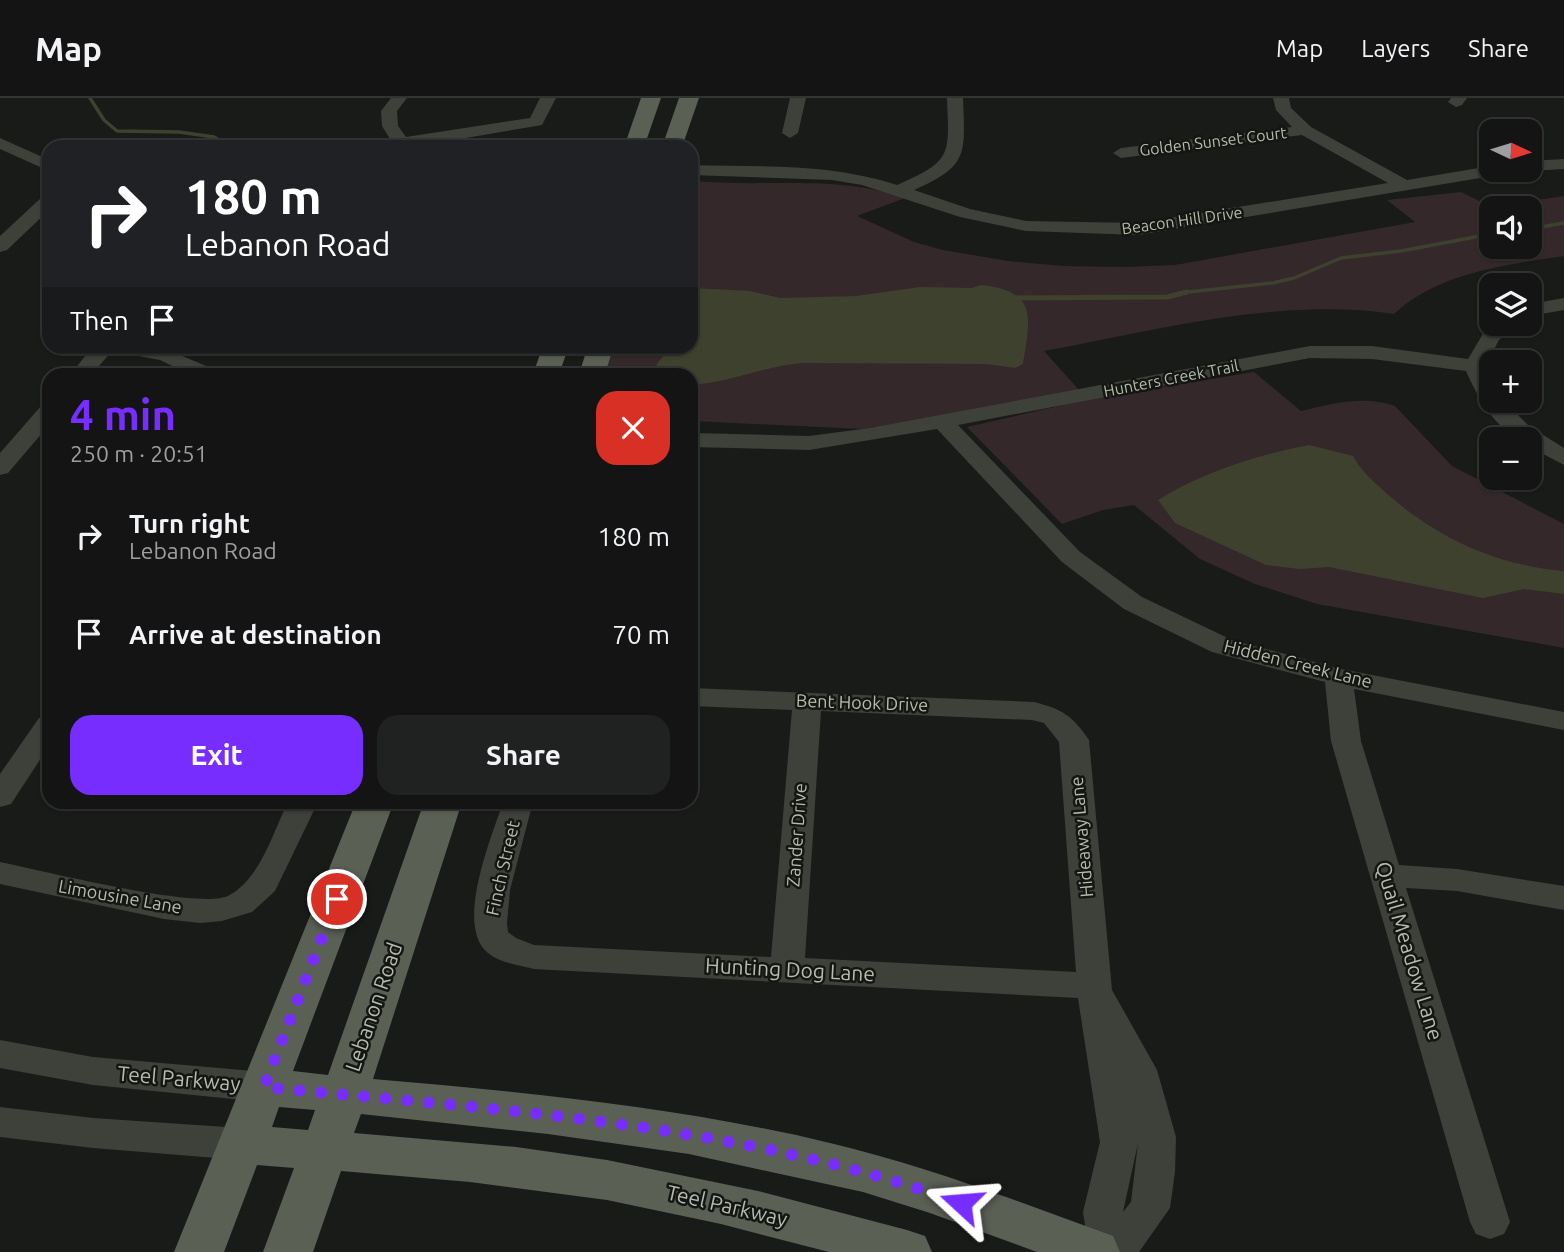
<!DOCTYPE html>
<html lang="en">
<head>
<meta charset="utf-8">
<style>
	body { margin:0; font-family:Ubuntu,sans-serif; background:#202121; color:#f1f3f6; height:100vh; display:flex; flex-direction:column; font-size:26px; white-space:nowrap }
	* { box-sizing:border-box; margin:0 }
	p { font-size:23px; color:#9d9ea0 }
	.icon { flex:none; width:38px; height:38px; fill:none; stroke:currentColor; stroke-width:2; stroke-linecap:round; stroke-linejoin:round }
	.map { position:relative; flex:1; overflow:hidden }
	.sheet { position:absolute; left:42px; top:270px; width:656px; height:441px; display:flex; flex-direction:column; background:#131413; border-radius:21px; box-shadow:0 2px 5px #0004,0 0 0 2px #323333 }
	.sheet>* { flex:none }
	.guide { position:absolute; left:42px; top:42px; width:656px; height:214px; border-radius:21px; box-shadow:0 2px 5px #0004,0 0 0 2px #323333; background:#202124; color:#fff; overflow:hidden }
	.needle { width:46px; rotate:94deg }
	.controls { position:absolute; left:1479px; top:21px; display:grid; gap:14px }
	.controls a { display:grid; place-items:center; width:63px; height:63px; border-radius:14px; background:#131413; box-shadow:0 2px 5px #0004,0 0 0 2px #323333; font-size:35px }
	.pin { position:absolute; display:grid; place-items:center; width:60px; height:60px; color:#fff; margin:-30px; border:4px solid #fff; border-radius:50%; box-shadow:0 2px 7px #0007 }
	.me { position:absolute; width:77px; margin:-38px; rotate:289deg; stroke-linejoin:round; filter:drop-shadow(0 0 5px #0008) }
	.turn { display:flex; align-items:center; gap:24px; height:147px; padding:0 28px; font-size:32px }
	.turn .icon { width:91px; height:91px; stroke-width:2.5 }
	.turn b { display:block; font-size:49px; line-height:60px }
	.then { display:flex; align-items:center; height:66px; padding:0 28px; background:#0003; gap:14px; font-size:26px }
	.round { display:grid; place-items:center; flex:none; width:74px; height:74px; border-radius:21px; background:#202121 }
	.summary { display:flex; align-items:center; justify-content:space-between; height:119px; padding:0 28px }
	h1 { font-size:42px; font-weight:700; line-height:52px; color:#782dff }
	.cta { display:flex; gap:14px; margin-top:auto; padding:14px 28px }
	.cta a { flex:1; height:80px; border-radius:21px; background:#782dff; color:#fff; font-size:28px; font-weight:700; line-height:80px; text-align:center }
	.cta a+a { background:#202121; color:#f1f3f6 }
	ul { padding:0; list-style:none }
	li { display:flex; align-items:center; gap:21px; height:98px; padding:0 28px }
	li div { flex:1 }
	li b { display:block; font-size:26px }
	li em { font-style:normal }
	header { display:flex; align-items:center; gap:42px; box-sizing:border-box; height:98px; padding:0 35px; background:#131413; border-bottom:2px solid #323333 }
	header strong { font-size:33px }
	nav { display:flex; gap:38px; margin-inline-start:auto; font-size:24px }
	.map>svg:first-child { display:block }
	.green { fill:#34282a; fill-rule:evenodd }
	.water { fill:#3e412d }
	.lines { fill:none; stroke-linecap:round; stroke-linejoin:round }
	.stream-far1 { stroke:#3e412d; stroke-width:3.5 }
	.stream { stroke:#3e412d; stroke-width:5 }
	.minor { fill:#3d4139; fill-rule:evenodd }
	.major { fill:#5b6055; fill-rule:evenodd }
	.route { stroke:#782dff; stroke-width:12; stroke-dasharray:0 21.6 }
	.labels { text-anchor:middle; stroke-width:5; stroke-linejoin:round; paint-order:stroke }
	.far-street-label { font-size:16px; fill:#b5bcaa; stroke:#141613 }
	.street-label { font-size:18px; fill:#b5bcaa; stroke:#141613 }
	.near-street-label { font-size:21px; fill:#b5bcaa; stroke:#141613 }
</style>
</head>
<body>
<header>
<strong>Map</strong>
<nav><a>Map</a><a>Layers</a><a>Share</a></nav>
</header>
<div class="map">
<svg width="1564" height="1154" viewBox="0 0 1564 1154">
	<rect width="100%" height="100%" fill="#191b19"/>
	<path class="green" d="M691 83C716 84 742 86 767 85 815 85 859 84 905 100L857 118 914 144 943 152 1008 163 1063 168 1126 169 1175 167 1415 124 1387 102 1461 94 1492 109 1564 98V158C1507 167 1438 174 1394 216 1276 199 1159 232 1044 253L1079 292 933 321 863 331 691 323V276H605L614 249 691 248ZM1491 110H1530V149H1491Z
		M1254 274 1301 313C1332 306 1364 297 1395 308L1452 368 1564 426V550L1317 506 1255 486 1200 461 1134 407 1103 412 1062 426 967 329 1090 301Z"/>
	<path class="water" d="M981 187C1039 193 1030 220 1023 266L1015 270 987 266 802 265C764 268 730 285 691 287V276H654L657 266 667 253 663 249 691 248V190L750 193 780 200 856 198 920 189 972 190Z
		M1309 347 1353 358C1361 373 1372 382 1385 394 1435 439 1497 468 1564 473V496L1524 491 1483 500 1329 469 1300 471 1266 467 1175 425 1158 402C1203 374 1257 357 1309 347Z"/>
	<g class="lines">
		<path class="stream-far1" d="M90 0 104 22 117 33 179 34 214 39 231 49
			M1530 131 1564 125
			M1179 195 1273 185 1294 180 1341 160 1401 153 1491 136"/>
		<path class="stream" d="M1015 200 1167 199 1187 194"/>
		<path class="minor" d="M391 0H407L397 13 398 28 406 39 530 20 540 0H556L542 27 413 49H395L382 28 381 13Z
			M790 0H806L798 35 790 40 782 35Z
			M947 0H963C965 56 969 68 914 92L970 111 1026 123 1138 125 1388 85 1302 37 1121 60 1113 55 1121 50 1292 29 1276 12 1273 0H1289L1291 10 1311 29 1407 82 1491 68V72H1507L1498 77 1138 137 1026 133 960 119 862 87 832 82 691 77V67C760 69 831 65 897 87 953 63 949 57 947 0Z
			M1451 0H1467L1462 7 1456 9 1448 4Z
			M0 40 49 62V73L0 51Z
			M1564 61V71L1530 73 1525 72H1530V63Z
			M49 97V112L7 152 0 154V138L43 98Z
			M1564 200V212L1530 218V206Z
			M1494 226H1517L1499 242 1485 268 1491 281V303H1504L1529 328 1564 350V367L1530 349V341C1499 341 1477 298 1466 273L1372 261 1310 260 958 327 1080 454 1142 499 1232 542 1341 571 1564 614V632L1354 591 1361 643 1399 767 1457 771 1564 788V812L1457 793 1406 790 1510 1124 1504 1136 1490 1141 1476 1136 1470 1124 1331 643 1325 584 1212 554 1124 511 1062 464 937 331 809 352 691 349V335L809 338 870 330 1310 248H1372L1468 261 1484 234Z
			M93 248 166 251 213 271 216 276H189L160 262 112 253 92 276H71Z
			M49 306V327L8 375 0 377V355L41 308Z
			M691 590 1034 604C1062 611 1073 618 1089 642L1112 892 1157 972 1176 1039 1175 1074 1170 1110 1139 1154H1089L1083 1114 1100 1044 1078 900 534 871C519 867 500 865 488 855 454 827 492 739 503 704H533L510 792 507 825 508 834 516 840 534 847 771 859 792 612 691 608ZM821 613 1032 622 1044 625 1059 644 1076 874 805 860ZM1138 1045 1131 1104 1123 1114Z
			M49 617V648L11 706 0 709V676L39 620Z
			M288 704H318L275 793 252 814 222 823 200 825 164 821 0 786V764C40 772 198 812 228 798 260 782 273 734 288 704Z
			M0 942 93 959 264 974 277 979 282 989 277 999 264 1004 93 987 0 970Z
			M0 1009 93 1020 241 1030 254 1035 260 1046 254 1057 241 1062 93 1050 0 1039Z"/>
		<path class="major" d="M641 0H661L644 49H624Z
			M679 0H699L682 49H662Z
			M543 248H569L559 276H533Z
			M588 248H614L605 276H579Z
			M356 704H394L293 973 328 977 424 704H462L373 981C526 994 680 1009 830 1045 927 1068 1020 1104 1113 1138L1120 1154H1037L930 1115 863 1094 689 1056 548 1036 361 1016 354 1035 516 1049 607 1062 758 1093 907 1132 925 1138 932 1154H829L721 1126 607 1102 470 1084 341 1073 313 1154H263L294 1070 257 1067 224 1154H174ZM279 1009 315 1012 308 1032 272 1029Z"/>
	</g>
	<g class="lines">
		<path class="route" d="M337 801 264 989C497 1012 738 1025 961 1105"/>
	</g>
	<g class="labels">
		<g class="far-street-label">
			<text transform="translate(1213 43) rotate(-7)" y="6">Golden Sunset Court</text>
			<text transform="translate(1182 122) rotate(-8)" y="6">Beacon Hill Drive</text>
			<text transform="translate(1171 280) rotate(-11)" y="6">Hunters Creek Trail</text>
		</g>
		<g class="street-label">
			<text transform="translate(1298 566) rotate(14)" y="6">Hidden Creek Lane</text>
			<text transform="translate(862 605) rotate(2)" y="6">Bent Hook Drive</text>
			<text transform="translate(797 737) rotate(-86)" y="6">Zander Drive</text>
			<text transform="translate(1082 739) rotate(-95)" y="6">Hideaway Lane</text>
			<text transform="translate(503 770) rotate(-77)" y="6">Finch Street</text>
			<text transform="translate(120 799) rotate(10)" y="6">Limousine Lane</text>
		</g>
		<g class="near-street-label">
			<text transform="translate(1409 853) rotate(73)" y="7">Quail Meadow Lane</text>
			<text transform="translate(790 872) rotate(3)" y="7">Hunting Dog Lane</text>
			<text transform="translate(374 909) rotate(-71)" y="7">Lebanon Road</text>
			<text transform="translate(179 981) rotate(5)" y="7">Teel Parkway</text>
			<text transform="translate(727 1108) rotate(13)" y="7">Teel Parkway</text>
		</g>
	</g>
</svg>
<div class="controls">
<a><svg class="needle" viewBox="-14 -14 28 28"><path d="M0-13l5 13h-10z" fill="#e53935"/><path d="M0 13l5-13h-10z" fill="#9d9ea0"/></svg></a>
<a><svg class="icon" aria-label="sound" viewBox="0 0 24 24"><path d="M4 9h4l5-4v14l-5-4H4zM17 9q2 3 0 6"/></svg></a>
<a><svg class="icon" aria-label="layers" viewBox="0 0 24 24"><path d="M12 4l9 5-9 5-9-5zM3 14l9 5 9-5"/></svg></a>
<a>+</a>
<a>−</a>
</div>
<div class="pin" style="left:337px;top:801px;background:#d93025"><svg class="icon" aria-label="arrive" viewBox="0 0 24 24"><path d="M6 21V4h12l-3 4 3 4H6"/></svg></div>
<svg class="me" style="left:961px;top:1105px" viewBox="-20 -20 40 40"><path d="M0-17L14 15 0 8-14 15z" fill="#782dff" stroke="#fff" stroke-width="4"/></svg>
<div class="guide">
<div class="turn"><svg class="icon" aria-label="right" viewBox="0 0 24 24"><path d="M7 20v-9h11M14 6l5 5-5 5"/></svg><div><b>180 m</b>Lebanon Road</div></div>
<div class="then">Then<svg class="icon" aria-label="arrive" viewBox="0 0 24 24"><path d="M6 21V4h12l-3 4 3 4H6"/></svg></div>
</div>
<section class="sheet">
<div class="summary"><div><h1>4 min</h1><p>250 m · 20:51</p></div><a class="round" style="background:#d93025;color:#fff"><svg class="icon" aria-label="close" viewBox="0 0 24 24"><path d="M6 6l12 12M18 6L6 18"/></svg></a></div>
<ul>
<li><svg class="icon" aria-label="right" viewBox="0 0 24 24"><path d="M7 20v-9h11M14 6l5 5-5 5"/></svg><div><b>Turn right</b><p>Lebanon Road</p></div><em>180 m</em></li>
<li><svg class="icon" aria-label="arrive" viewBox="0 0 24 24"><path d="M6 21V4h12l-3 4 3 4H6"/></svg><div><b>Arrive at destination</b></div><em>70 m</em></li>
</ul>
<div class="cta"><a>Exit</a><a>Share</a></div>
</section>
</div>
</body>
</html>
